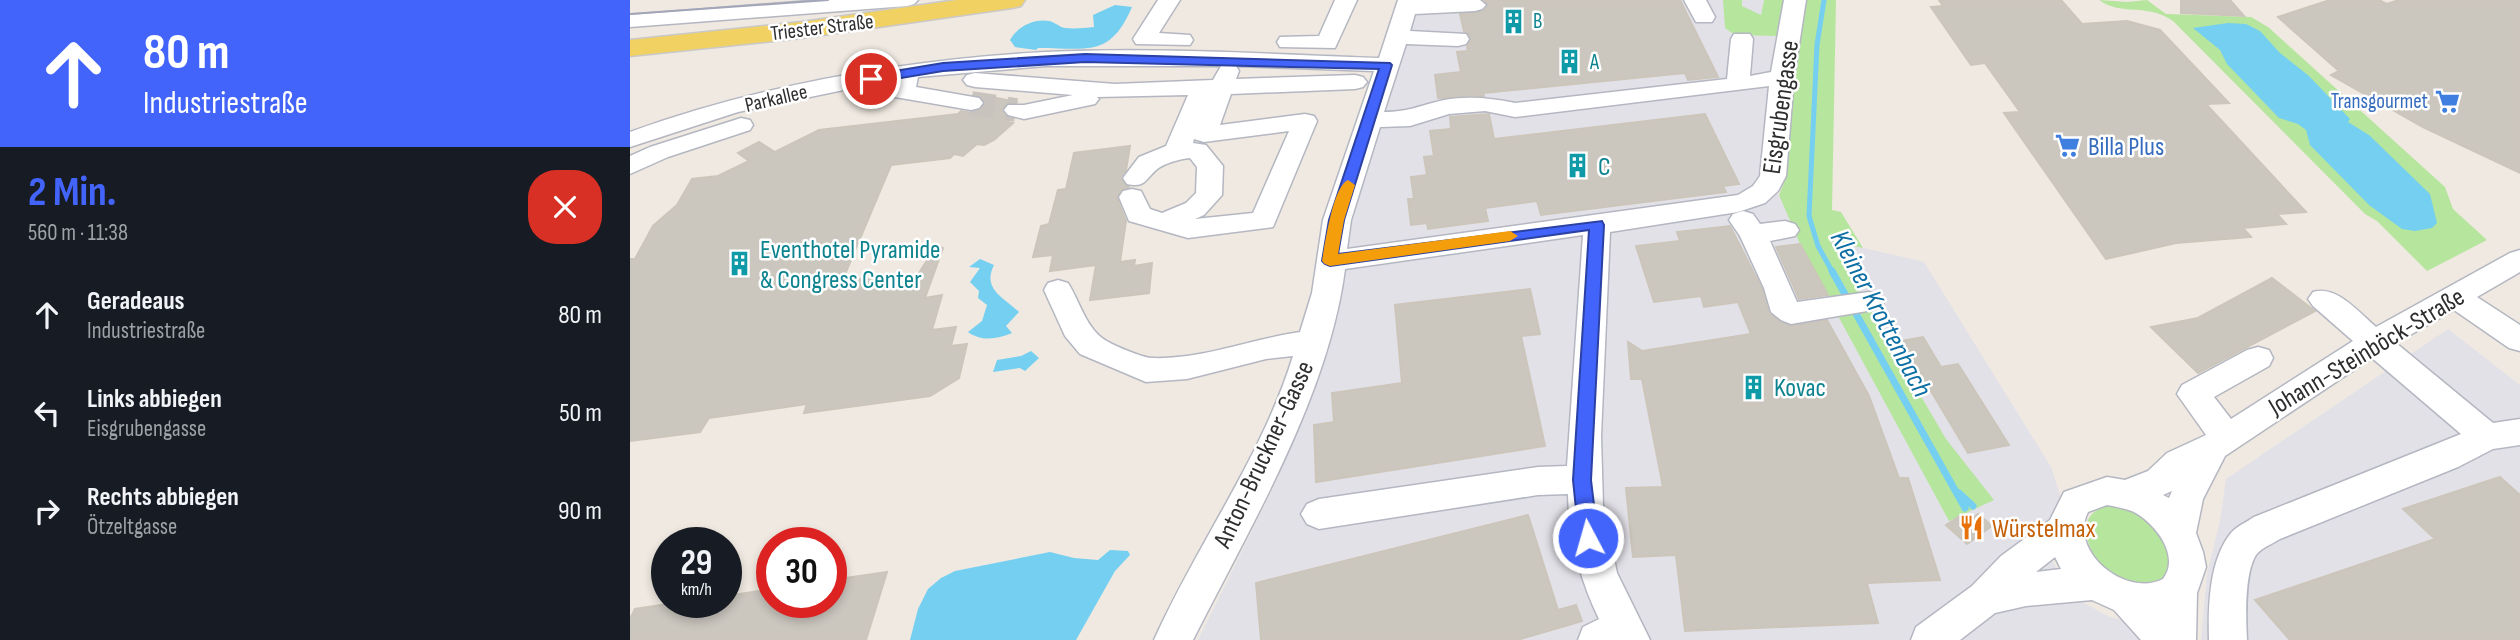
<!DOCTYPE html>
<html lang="de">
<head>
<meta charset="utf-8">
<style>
	body { margin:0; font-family:"Sofia Sans Condensed",sans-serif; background:#20242c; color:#f1f3f6; height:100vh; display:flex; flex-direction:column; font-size:26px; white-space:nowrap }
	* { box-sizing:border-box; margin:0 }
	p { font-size:23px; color:#9ea1a6 }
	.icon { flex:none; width:38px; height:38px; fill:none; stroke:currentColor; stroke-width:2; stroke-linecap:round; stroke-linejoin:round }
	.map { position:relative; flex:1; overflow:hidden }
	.sheet { display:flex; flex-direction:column; background:#171b24; width:630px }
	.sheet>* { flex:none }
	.guide { background:#4264fb; color:#fff; overflow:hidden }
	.speed { position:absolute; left:21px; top:527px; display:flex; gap:14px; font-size:35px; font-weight:700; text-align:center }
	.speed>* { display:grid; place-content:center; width:91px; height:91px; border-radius:50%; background:#171b24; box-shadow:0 4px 10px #0003; line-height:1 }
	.speed small { font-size:18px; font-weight:400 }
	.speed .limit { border:10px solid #d22; background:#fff; color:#111 }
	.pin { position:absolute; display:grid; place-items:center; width:60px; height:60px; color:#fff; margin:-30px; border:4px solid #fff; border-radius:50%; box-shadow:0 2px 7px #0007 }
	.me { position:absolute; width:77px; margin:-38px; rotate:354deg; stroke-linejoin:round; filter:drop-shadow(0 0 5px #0008) }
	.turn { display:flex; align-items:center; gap:24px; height:147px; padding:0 28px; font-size:32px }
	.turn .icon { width:91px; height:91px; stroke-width:2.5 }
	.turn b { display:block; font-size:49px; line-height:60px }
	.round { display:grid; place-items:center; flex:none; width:74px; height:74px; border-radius:28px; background:#20242c }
	.headline { display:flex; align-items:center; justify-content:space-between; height:119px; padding:0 28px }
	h1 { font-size:42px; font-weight:700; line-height:52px; color:#4264fb }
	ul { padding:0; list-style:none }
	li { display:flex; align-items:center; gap:21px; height:98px; padding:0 28px }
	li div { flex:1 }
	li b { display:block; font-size:26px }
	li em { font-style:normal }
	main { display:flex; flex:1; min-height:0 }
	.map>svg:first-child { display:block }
	.industrial { fill:#e3e1e8 }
	.green { fill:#b6e59e }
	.water { fill:#75cff0 }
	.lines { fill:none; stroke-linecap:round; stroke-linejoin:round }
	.stream-far1 { stroke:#75cff0; stroke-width:5 }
	.stream { stroke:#75cff0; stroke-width:7 }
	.building { fill:#cbc7bf; stroke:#cbc5ba; stroke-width:2 }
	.minor-tunnel { stroke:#c8c4bd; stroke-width:24; stroke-dasharray:24 12; stroke-linecap:butt }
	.minor-casing { stroke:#b4b7c1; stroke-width:3 }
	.major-casing { stroke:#c9c9c9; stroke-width:3 }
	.minor { fill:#fff; fill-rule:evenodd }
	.major { fill:#f2d163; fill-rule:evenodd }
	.tram { stroke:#a3a6b8; stroke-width:2 }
	.route { fill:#4264fb; stroke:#2b41a3; stroke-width:2 }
	.slow { fill:#f59e0b }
	.labels { text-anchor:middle; stroke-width:5; stroke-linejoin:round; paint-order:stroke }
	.far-culture-label { font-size:21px; fill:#0d838f; stroke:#fff; text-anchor:start }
	.far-street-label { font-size:21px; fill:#2e2e2e; stroke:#fff }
	.far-shop-label { font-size:21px; fill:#366cbe; stroke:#fff; text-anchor:end }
	.street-label { font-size:26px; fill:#2e2e2e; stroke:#fff }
	.shop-label { font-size:26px; fill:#366cbe; stroke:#fff; text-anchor:start }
	.culture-label { font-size:26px; fill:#0d838f; stroke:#fff; text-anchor:start }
	.food-label { font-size:26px; fill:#c56008; stroke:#fff; text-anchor:start }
	.water-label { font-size:28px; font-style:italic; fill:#0d6fa3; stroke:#fff }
</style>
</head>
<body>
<main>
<section class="sheet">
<div class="guide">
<div class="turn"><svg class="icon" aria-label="ahead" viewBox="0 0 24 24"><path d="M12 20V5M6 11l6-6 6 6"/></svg><div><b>80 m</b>Industriestraße</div></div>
</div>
<div class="headline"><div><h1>2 Min.</h1><p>560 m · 11:38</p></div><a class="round" style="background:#d93025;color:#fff"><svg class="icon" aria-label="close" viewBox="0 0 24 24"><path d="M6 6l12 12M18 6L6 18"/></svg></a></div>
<ul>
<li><svg class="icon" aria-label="ahead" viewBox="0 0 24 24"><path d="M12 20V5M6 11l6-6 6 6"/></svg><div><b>Geradeaus</b><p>Industriestraße</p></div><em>80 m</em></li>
<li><svg class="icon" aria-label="left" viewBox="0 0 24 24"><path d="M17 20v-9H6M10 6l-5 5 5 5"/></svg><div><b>Links abbiegen</b><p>Eisgrubengasse</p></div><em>50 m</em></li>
<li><svg class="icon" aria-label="right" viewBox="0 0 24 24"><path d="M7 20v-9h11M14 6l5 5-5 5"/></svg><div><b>Rechts abbiegen</b><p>Ötzeltgasse</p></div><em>90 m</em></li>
</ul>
</section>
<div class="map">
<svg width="1890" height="640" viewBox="0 0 1890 640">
	<rect width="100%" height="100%" fill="#efe9e1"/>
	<path class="industrial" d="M789 0H1155L1140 73 1135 183 1200 240 1294 262 1421 467 1431 498 1408 537 1445 598 1480 617 1511 625 1512 640H568L648 478 701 310 718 219Z
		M1818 329 1890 385V640H1571L1577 574 1590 521 1596 479Z"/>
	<path class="green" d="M1093 0H1112V6L1131 15 1134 0H1155L1147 36 1105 35 1095 28Z
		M1174 0H1206L1202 210 1211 212 1233 248 1200 241 1232 296 1201 301 1170 244 1149 195 1155 180 1162 88Z
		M1469 0 1497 2 1517 0 1536 14 1621 17 1638 27 1815 187 1823 209 1857 240 1797 271 1747 221 1735 214 1543 21C1515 2 1493 17 1469 0Z
		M1240 309 1316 439 1364 500 1319 521 1207 314Z
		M1485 504C1515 505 1562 560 1532 584 1528 587 1521 589 1516 591L1477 578C1461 553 1436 512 1485 504Z"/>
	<path class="water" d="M485 5 502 7C480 58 458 48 408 48L406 50 385 47 380 40C387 27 404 18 419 21 425 22 429 27 435 28 444 29 455 28 464 27L463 15Z
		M1598 23 1616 24 1630 31 1650 53 1679 76 1720 119 1718 122 1739 135 1800 194 1807 223 1802 228 1785 231 1772 229 1739 205 1680 145 1676 130 1668 124 1649 118 1597 64 1590 50 1563 28Z
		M350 259 364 265C352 289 373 297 389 312L376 326 382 333C367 339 352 342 338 332L352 321 357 305 348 298 349 291 340 282 350 268 339 267Z
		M401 351 409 358 395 371 390 368 363 372 367 360 391 356Z
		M480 550 498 551 500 555 485 571 446 640H280L288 609 298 589 311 578 325 571 420 552 444 558 468 560Z"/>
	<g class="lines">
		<path class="stream-far1" d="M1194 0 1187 45 1179 216 1188 246 1203 273"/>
		<path class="stream" d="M1202 271 1335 508
			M1329 493 1343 506"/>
	</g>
	<path class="building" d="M854 0H1050L1088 77 1058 80 1055 73 853 93 854 96 808 98 805 75 831 72 827 52 838 51 837 47 841 40 838 33 834 31 830 14 854 11 859 5Z
		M1309 0H1431L1452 24 1497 21 1530 30 1599 103 1576 104 1676 212 1647 214 1656 224 1613 228 1621 237 1546 243 1476 259 1374 113 1390 112 1355 63 1341 65 1301 7 1313 6Z
		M1551 0H1600L1614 16 1551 13Z
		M1700 0H1749L1757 4 1769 0H1890V173L1793 127 1701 75 1709 71 1648 17Z
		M350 95 388 102H378L371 110 377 118 373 121 383 123 364 140 354 145 347 144 333 156 324 154 320 158 261 165 213 279H251L256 274 287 276 307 245 313 248 295 298 312 295 302 330 326 327 321 346 337 344 329 378 300 396 174 413 177 404 79 418 70 432 0 441V259H5L23 226 47 205 62 179 88 176 119 161 108 153 129 142 145 152 189 130 328 114 331 111 342 113 350 111 355 105Z
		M859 114 864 139 1075 114 1109 184 1093 186 1096 192 911 215 907 201 855 208 858 221 798 229 797 223 781 225 778 199H784L781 177 797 175 794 157 804 156 800 131 821 129 820 117Z
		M500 146 496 170 490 178 499 187 491 190 487 198 496 221 490 262 505 260 504 266 522 263 519 293 460 300 466 265 420 271 423 255 403 257 411 226 419 224 428 190 436 189 444 153Z
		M1100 226 1132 289 1139 314 1160 326 1197 320 1239 396 1269 478H1278L1310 580 1237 583 1248 623 1055 631 1046 555 1003 557 996 488 1033 487 1012 379H1001L998 342 1012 351 1121 334 1108 302 1074 307 1071 296 1024 302 1006 246 1050 241 1047 232Z
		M1170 244 1198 295 1169 299 1146 247Z
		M1642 278 1685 311 1568 373 1521 327 1568 318Z
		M900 289 910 334 891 336 915 446 686 482 684 425 704 422 702 393 772 383 765 305Z
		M1293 337 1311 367 1328 364 1379 445 1338 453 1271 341Z
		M1870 477 1890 495V640H1660L1625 600 1805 539 1773 509Z
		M1348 514 1362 526 1337 544 1316 525 1331 515 1338 522Z
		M898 515 928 610 946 605 952 621 887 640H631L626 583Z
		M257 572 236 640H0V619L5 609 51 602H96V596L142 589V602H201V580Z"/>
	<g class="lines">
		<path class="minor-tunnel" d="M341 103 386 110"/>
		<defs>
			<path id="minor" d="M193 0H288L284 4 277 6 0 27V15Z
				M528 0H550L529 33 560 35 563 40 560 45 506 44 503 39Z
				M705 0H727L705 48 650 47 647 42 650 37 689 36Z
				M768 0H850L856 5 852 9 845 11 785 14 780 31 836 34 839 39 836 44 828 46 776 44 754 112C779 112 791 105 814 100 838 96 861 98 885 103L1097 79 1101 39 1104 34H1120L1123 39 1120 76 1141 72 1154 0H1176L1164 77 1156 176 1148 191 1135 203 1108 212 980 232 971 436 973 506 987 573 1020 640H948L953 627 969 619C950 580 939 538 938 494L908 495 689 529 677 524 671 514 677 504 689 499 908 467 937 466 953 235 715 269C699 395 620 527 563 640H524C567 544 632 457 663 356L636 359 557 379 516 382 450 354 435 336 414 290 418 283 428 280 438 283C449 300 455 325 472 338 479 344 513 358 522 358 571 360 621 339 670 332L682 293 693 220 744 71 606 66 609 71 606 79 725 75 733 77 737 82 733 87 725 89 601 94 590 125 675 114 684 116 687 121 643 227 558 238 499 221 489 197 493 191 502 189 511 191 520 209 532 213 556 203 566 193 567 167 560 158C550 159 534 163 526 170 515 180 515 188 497 184L493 178 509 157 536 146 558 95 467 97 469 99 465 104 394 119 378 115 374 110 378 105H394L443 95 345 87 337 85 333 80 337 75 345 73 485 84 583 80 591 66H416L288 77 286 87 349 98 353 103 349 108 341 110 265 97 261 92 264 81H257L108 112 0 147V132C134 84 273 60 415 52 526 47 638 54 749 58ZM1139 86 1130 176 1123 186 1108 195 717 249 721 220 750 127 780 126 819 114 855 111 885 117ZM659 131 623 213 565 219 574 215 592 195 593 166 576 145 563 143 564 139 574 142Z
				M1054 0H1076L1085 17 1082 22H1066Z
				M111 118 120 120 123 125 120 130 38 157 0 174V156L20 147Z
				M1113 211 1123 214 1130 224 1155 221 1165 224 1169 230 1165 236 1140 241 1167 302 1239 292 1249 295 1254 302 1249 309 1161 324 1151 320 1141 312 1134 288 1110 236 1099 220 1103 214Z
				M1890 250V272L1847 297 1890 325V351L1879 348 1824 310 1766 343 1863 423 1890 419V445L1863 449 1828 467 1650 539C1642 544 1631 548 1626 555 1614 574 1616 619 1617 640H1579C1578 607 1579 560 1601 533 1607 526 1617 522 1624 517L1831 434 1742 358 1595 456 1573 499 1566 533 1573 552 1576 567 1567 593 1566 640H1511L1484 610 1462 600 1396 606 1365 613 1330 640H1281L1286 627 1342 586 1371 556 1420 520 1434 492 1477 477 1495 480 1518 471 1537 453 1576 435 1547 394 1552 385 1617 350 1628 347 1639 350 1643 358 1639 366 1584 397 1601 419 1723 341 1683 306 1678 299 1683 292C1707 285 1728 312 1746 327L1880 253ZM1542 491 1539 498 1533 495ZM1477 505C1486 507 1495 508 1504 512 1525 523 1551 556 1533 579 1496 598 1438 552 1458 512ZM1425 557 1431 569 1406 572Z"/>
			<path id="major" d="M327 0H395L391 6 382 8 172 38 0 56V40L172 22Z"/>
		</defs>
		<use href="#minor" class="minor-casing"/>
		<use href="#major" class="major-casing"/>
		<use href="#minor" class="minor"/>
		<use href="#major" class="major"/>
		<path class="tram" d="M0 14 198 0"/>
	</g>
	<path class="route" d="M455 54 760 63 762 65 714 220 708 254 972 221 974 225 961 480 968 538 965 544 958 546 952 544 949 538 943 480 959 230 700 266 695 264 692 261 699 220 749 69 455 62 313 71 241 83 235 79 241 75 313 63Z"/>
	<path class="slow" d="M718 180 725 185 714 220 708 254 880 231 888 236 880 241 700 266 695 264 692 261C695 244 703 186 718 180Z"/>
	<defs>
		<symbol id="building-bare" viewBox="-9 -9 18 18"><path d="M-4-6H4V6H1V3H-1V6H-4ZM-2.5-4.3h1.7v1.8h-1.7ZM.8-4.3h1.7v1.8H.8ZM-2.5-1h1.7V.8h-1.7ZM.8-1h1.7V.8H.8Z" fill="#0f9aa8" stroke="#fff" stroke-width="2.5" paint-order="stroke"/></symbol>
		<symbol id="supermarket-bare" viewBox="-9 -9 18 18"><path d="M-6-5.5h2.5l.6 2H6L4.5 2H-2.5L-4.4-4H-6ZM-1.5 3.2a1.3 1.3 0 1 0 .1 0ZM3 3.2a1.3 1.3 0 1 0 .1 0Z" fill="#3f7fe0" stroke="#fff" stroke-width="2.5" paint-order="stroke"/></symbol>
		<symbol id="restaurant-bare" viewBox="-9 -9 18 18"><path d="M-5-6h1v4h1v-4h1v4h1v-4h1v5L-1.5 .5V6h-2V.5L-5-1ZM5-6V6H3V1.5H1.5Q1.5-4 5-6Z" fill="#e8710a" stroke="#fff" stroke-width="2.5" paint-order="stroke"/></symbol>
	</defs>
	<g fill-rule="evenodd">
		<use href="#building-bare" x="866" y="4" width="35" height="35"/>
		<use href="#building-bare" x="922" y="44" width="35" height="35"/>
		<use href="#supermarket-bare" x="1800" y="84" width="35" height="35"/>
		<use href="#supermarket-bare" x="1420" y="128" width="35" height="35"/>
		<use href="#building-bare" x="930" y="148" width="35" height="35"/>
		<use href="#building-bare" x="92" y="246" width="35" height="35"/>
		<use href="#building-bare" x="1106" y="370" width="35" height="35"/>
		<use href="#restaurant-bare" x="1324" y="510" width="35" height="35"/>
	</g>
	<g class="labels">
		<g class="far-culture-label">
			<text x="903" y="28">B</text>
			<text x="960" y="69">A</text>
		</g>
		<g class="far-street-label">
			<text transform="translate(192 27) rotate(-7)" y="7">Triester Straße</text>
			<text transform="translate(146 98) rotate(-13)" y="7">Parkallee</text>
		</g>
		<g class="far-shop-label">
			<text x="1798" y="108">Transgourmet</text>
		</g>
		<g class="street-label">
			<text transform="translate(1150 107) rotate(-82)" y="9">Eisgrubengasse</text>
			<text transform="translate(1736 351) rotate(-31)" y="9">Johann-Steinböck-Straße</text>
			<text transform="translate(633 454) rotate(-65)" y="9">Anton-Bruckner-Gasse</text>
		</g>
		<g class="shop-label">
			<text x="1458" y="155">Billa Plus</text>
		</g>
		<g class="culture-label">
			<text x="968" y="175">C</text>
			<text x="130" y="258">Eventhotel Pyramide<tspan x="130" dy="30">&amp; Congress Center</tspan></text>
			<text x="1144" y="396">Kovac</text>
		</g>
		<g class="food-label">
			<text x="1362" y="537">Würstelmax</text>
		</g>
		<g class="water-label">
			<text transform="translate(1252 313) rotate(62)" y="10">Kleiner Krottenbach</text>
		</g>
	</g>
</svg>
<div class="speed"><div>29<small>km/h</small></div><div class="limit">30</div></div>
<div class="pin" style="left:241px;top:79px;background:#d93025"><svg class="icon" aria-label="arrive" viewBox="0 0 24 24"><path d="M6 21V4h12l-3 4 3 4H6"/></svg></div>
<svg class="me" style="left:958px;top:538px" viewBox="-20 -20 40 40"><circle r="17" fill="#4264fb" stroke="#fff" stroke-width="3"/><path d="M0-11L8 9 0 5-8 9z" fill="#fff"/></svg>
</div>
</main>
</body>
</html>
